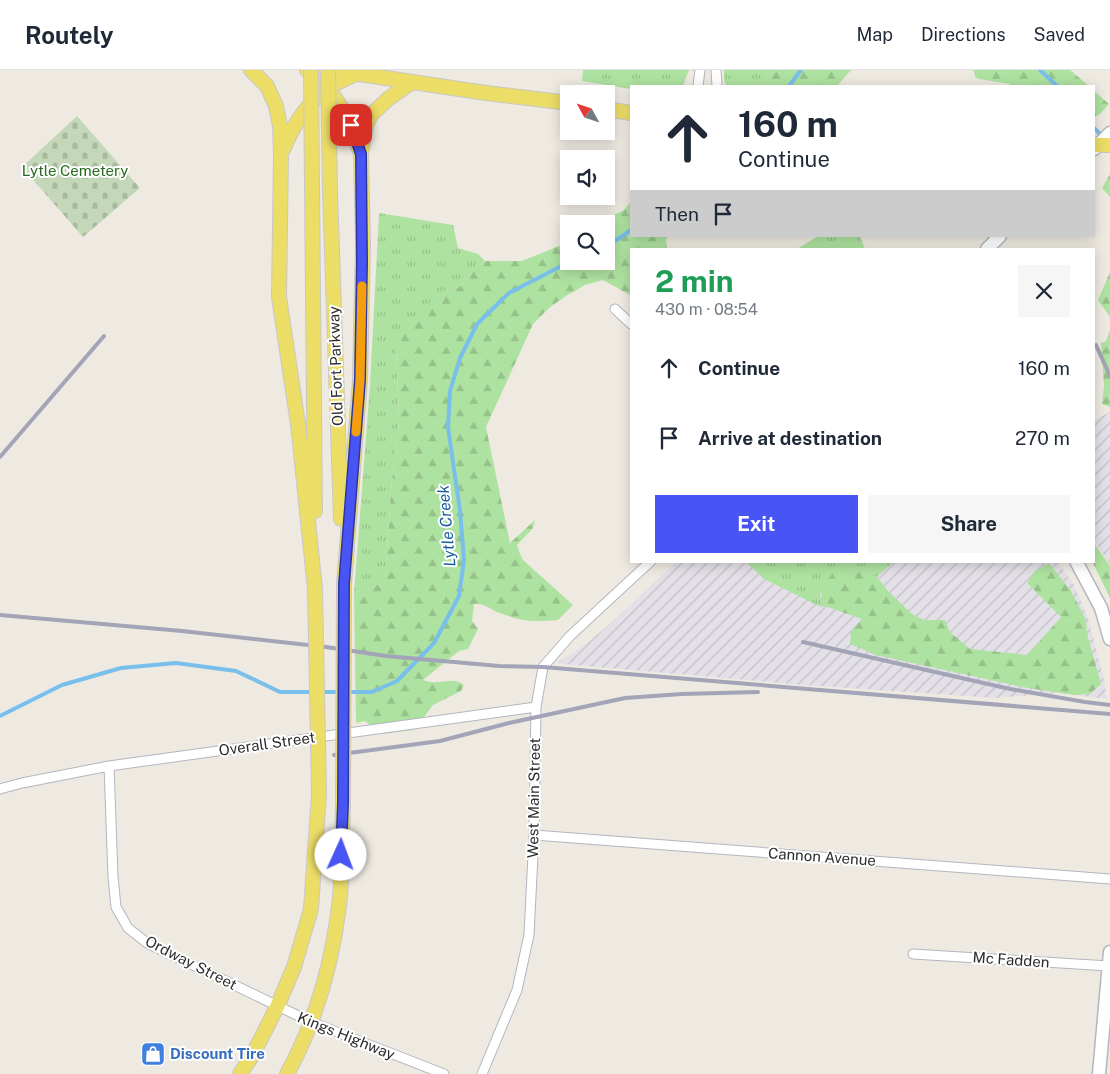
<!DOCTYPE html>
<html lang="en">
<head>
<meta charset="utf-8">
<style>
	body { margin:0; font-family:"Public Sans",sans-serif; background:#f6f6f7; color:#1f2937; height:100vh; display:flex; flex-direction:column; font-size:19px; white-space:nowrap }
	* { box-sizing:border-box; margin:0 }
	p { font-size:16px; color:#747a83 }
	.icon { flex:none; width:28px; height:28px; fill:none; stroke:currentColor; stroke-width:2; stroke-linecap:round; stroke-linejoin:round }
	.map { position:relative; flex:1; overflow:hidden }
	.details { position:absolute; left:630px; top:178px; width:465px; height:315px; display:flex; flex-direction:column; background:#fff; border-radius:0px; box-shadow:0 2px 12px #0003 }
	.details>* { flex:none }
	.guide { position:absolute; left:630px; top:15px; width:465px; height:152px; border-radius:0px; box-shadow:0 2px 12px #0003; background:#fff; color:#1f2937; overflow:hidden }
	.needle { width:32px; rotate:310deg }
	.fabs { position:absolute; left:560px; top:15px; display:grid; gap:10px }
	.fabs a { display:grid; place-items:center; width:55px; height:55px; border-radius:0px; background:#fff; box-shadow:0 2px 12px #0003; font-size:25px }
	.pin { position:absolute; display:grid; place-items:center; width:42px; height:42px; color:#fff; margin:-21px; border-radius:10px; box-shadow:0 2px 8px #0006 }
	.me { position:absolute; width:55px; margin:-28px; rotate:2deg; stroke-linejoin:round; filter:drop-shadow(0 0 4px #0008) }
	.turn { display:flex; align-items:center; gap:18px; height:105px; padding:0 25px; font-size:22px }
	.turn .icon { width:65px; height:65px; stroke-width:2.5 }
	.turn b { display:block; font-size:35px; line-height:42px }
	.then { display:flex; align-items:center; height:48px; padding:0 25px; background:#0003; gap:10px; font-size:19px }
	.round { display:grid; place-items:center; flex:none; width:52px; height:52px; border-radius:0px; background:#f6f6f7 }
	.summary { display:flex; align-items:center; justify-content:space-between; height:85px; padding:0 25px }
	h1 { font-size:30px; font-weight:700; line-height:38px; color:#1e9e55 }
	.primary-button { display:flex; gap:10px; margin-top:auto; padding:10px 25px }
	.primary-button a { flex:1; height:58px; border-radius:0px; background:#4854f4; color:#fff; font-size:20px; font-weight:700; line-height:58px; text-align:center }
	.primary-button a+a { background:#f6f6f7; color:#1f2937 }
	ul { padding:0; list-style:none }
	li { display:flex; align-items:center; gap:15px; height:70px; padding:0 25px }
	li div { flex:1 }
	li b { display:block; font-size:19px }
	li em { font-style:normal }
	header { display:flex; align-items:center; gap:30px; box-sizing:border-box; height:70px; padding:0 25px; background:#fff; border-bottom:1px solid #e0e1e3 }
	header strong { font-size:24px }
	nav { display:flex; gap:28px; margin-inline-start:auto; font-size:18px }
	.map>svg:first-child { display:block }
	.industrial { fill:url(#industrial-furrows) }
	.grass { fill:url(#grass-tufts) }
	.forest { fill:url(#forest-firs) }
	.cemetery { fill:url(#cemetery-stones) }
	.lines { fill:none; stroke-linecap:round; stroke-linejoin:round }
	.stream { stroke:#78bfeb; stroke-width:4 }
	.street-casing { stroke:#b4b5c0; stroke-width:11 }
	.secondary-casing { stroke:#b4b5c0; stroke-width:15 }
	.primary-casing { stroke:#c8c8c8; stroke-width:16 }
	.street { stroke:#fff; stroke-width:9 }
	.secondary { stroke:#fff; stroke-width:12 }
	.primary { stroke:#ecdd67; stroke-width:14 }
	.rail { stroke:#a3a4b7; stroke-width:4 }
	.primary-bridge-casing { stroke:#c8c8c8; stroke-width:16; stroke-linecap:butt }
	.primary-bridge { stroke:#ecdd67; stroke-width:14 }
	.route-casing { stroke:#2f379f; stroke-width:12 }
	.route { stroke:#4854f4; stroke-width:9 }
	.slow { stroke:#f59e0b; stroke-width:9 }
	.labels { text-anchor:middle; stroke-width:4; stroke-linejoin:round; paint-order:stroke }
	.park-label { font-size:15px; fill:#256a1e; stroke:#fff }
	.street-label { font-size:15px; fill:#2d2d2d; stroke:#fff }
	.shop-label { font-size:15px; font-weight:bold; fill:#366cbe; stroke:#fff; text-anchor:start }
	.water-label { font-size:16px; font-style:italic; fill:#135d9c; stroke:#fff }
</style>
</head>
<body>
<header>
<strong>Routely</strong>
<nav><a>Map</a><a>Directions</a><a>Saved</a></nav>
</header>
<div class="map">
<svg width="1110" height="1004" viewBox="0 0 1110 1004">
	<defs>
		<pattern id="industrial-furrows" width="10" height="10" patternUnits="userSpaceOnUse" patternTransform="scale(1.25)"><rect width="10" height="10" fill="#e3e0e7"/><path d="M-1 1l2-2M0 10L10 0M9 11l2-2" fill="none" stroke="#c3c0c6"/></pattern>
		<pattern id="grass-tufts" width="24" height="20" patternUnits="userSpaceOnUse" patternTransform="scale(1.25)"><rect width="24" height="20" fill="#aee2a0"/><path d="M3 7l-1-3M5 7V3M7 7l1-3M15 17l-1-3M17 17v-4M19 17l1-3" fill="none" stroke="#96c28a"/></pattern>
		<pattern id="forest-firs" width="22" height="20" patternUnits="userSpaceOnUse" patternTransform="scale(1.25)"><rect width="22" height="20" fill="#aee2a0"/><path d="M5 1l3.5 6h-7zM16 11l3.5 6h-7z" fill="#96c28a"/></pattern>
		<pattern id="cemetery-stones" width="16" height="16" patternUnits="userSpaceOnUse" patternTransform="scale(1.25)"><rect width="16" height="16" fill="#c4d7b8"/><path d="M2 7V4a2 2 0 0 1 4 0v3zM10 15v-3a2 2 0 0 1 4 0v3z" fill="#a9b99e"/></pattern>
	</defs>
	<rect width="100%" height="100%" fill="#eeeae1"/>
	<path class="industrial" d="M1110 342V495L1094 470V350Z
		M677 491H1057L1073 513 1088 548 1104 610 1107 629 1057 623 995 628 804 615 563 594 558 592 582 577 603 560Z"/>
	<path class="grass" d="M583 0H689L683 16H631V19L582 11Z
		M724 0H775L762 16H726L724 10Z
		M379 143 453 155 458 178 478 184 485 191 469 205 460 217 448 219 396 275 399 351 391 419 385 512 354 523 370 315Z
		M818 166H860L865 179H797Z
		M745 491H894L877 507 855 501 820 524 821 537 764 509Z"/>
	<path class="forest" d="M775 0H851L837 16H762Z
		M971 0H1070L1089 16H1012L1010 14 979 9 975 7 974 1Z
		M1094 21 1109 34 1100 44 1094 47Z
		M1110 104V127L1102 118Z
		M631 131V166H669L666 169 667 179H631L630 225 603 210 585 215 566 226 549 238 533 254 486 357 510 473 535 450 533 458 517 475 522 489 573 535 558 550C534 552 523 552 500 543 489 539 486 533 474 534L472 551 478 559 468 579 459 581 423 610C439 617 450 605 464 615L461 621 433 635 414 660 381 664 365 651 356 653 354 523 385 512 391 419 399 351 396 275 437 223 448 219 460 217 469 205 485 191H522L569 172V191H606V154H595L624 140Z
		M1110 202V247L1098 230Z
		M1110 260V337L1102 334 1104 316 1101 273 1106 271Z
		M1094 473 1110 496V528L1092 491H1094Z
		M1049 493 1071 521 1086 550 1087 564 1101 614 1090 624 1075 625 1022 617 876 585 850 574 851 562 862 549 825 536 821 537C820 520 824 512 836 500L855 501 877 507 888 521 912 544 924 550H945L950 562 970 579 1027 585 1061 547 1027 513 1035 501Z"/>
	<path class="cemetery" d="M77 46 140 118 83 167 22 97Z"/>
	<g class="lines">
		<path class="stream" d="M1040 0 1057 16
			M789 16 801 0
			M1094 58 1103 67
			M606 175 615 171 631 160
			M320 622H372L397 611 434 573 459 526 464 490 460 441 448 357 450 321 460 288 477 254 509 223 571 191
			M0 646 62 615 121 598 176 593 236 601 280 622H313"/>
		<defs>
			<path id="street" d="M716 0 717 16
				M698 16 700 0
				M615 239 631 254
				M109 696 113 807 116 837 128 858 147 873 311 952 444 1004
				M0 719 22 713 109 696 536 637
				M534 765 1110 809
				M913 884 1109 896
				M482 1004 517 920 529 865 534 765 536 637 543 597 570 566 651 491"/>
			<path id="secondary" d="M1094 79 1110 63
				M987 179 1000 166
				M1076 491 1101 538 1110 569
				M1099 1004 1110 882"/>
			<path id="primary" d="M251 0 267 16 276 36 280 56 281 84 279 227 298 354 315 519
				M307 0C333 19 351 48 359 79
				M333 0 486 23 569 33
				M606 39 631 43
				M1094 75H1110
				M283 80C292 57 308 32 328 18 337 12 347 8 356 4
				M312 115 315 441
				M330 121 341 449
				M344 514 360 310 363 174 361 84 366 55 371 45 388 29 412 12
				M240 1004 252 986 277 937 294 897 311 839 319 724
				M287 1004C315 953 332 894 339 836 343 802 342 767 343 733"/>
		</defs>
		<use href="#street" class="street-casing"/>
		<use href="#secondary" class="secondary-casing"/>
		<use href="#primary" class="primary-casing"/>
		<use href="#street" class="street"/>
		<use href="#secondary" class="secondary"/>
		<use href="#primary" class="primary"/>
		<path class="rail" d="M1096 275 1110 306
			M0 387 104 266
			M0 545 182 561 326 577 386 586 499 596 543 597 1110 644
			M803 572 1010 619 1085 632 1110 635
			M334 685 440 671 509 653 625 628 682 624 758 622"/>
		<defs>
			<path id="primary-bridge" d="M311 0 312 115
				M328 0 330 121
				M315 519 319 724
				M343 733 344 514"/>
		</defs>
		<use href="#primary-bridge" class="primary-bridge-casing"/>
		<use href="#primary-bridge" class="primary-bridge"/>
	</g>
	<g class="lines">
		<defs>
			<path id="route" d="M341 785 343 733 344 514 360 310 362 192 361 84 351 55"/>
		</defs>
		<use href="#route" class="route-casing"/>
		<use href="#route" class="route"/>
		<path class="slow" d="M356 362 360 310 362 216"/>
	</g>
	<defs>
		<symbol id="shop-square" viewBox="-11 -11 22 22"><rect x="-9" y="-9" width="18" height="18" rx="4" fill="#3f7fe0" stroke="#fff"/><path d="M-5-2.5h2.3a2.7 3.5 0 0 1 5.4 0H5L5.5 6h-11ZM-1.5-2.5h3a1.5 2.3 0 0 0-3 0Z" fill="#fff"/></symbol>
	</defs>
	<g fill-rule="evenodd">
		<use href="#shop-square" x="139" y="970" width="28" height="28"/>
	</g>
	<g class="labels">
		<g class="park-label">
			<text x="75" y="106">Lytle Cemetery</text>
		</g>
		<g class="street-label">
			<text transform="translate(336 296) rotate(-92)" y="5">Old Fort Parkway</text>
			<text transform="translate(267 674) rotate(-8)" y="5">Overall Street</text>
			<text transform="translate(534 728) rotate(-89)" y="5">West Main Street</text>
			<text transform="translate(822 787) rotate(4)" y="5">Cannon Avenue</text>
			<text transform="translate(1011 890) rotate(4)" y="5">Mc Fadden</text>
			<text transform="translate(191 893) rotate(27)" y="5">Ordway Street</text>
			<text transform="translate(346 966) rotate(22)" y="5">Kings Highway</text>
		</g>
		<g class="shop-label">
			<text x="170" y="989">Discount Tire</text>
		</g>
		<g class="water-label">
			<text transform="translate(446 456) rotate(-95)" y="6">Lytle Creek</text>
		</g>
	</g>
</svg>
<div class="fabs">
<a><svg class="needle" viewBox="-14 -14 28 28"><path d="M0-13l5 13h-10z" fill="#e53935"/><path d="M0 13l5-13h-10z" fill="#747a83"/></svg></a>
<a><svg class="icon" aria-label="sound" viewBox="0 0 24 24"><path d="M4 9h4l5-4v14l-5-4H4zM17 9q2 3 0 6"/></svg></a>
<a><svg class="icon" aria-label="search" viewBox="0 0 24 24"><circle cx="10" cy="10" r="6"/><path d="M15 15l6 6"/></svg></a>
</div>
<div class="pin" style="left:351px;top:55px;background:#d93025"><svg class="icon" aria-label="arrive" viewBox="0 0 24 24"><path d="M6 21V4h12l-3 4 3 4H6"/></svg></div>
<svg class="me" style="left:341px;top:785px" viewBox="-20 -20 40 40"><circle r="19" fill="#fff"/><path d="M0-13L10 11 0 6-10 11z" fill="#4854f4"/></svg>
<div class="guide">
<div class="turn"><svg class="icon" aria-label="ahead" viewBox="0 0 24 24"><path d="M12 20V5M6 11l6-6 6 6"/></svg><div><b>160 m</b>Continue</div></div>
<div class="then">Then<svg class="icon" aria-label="arrive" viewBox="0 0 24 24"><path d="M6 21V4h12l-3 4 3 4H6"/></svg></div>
</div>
<section class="details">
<div class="summary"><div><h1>2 min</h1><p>430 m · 08:54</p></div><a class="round"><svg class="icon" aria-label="close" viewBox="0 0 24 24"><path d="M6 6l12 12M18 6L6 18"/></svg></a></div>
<ul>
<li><svg class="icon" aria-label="ahead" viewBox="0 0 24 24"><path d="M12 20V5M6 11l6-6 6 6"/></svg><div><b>Continue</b></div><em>160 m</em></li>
<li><svg class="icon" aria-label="arrive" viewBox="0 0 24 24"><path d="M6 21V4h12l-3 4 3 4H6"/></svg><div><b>Arrive at destination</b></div><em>270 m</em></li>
</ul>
<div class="primary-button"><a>Exit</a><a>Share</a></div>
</section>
</div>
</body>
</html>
